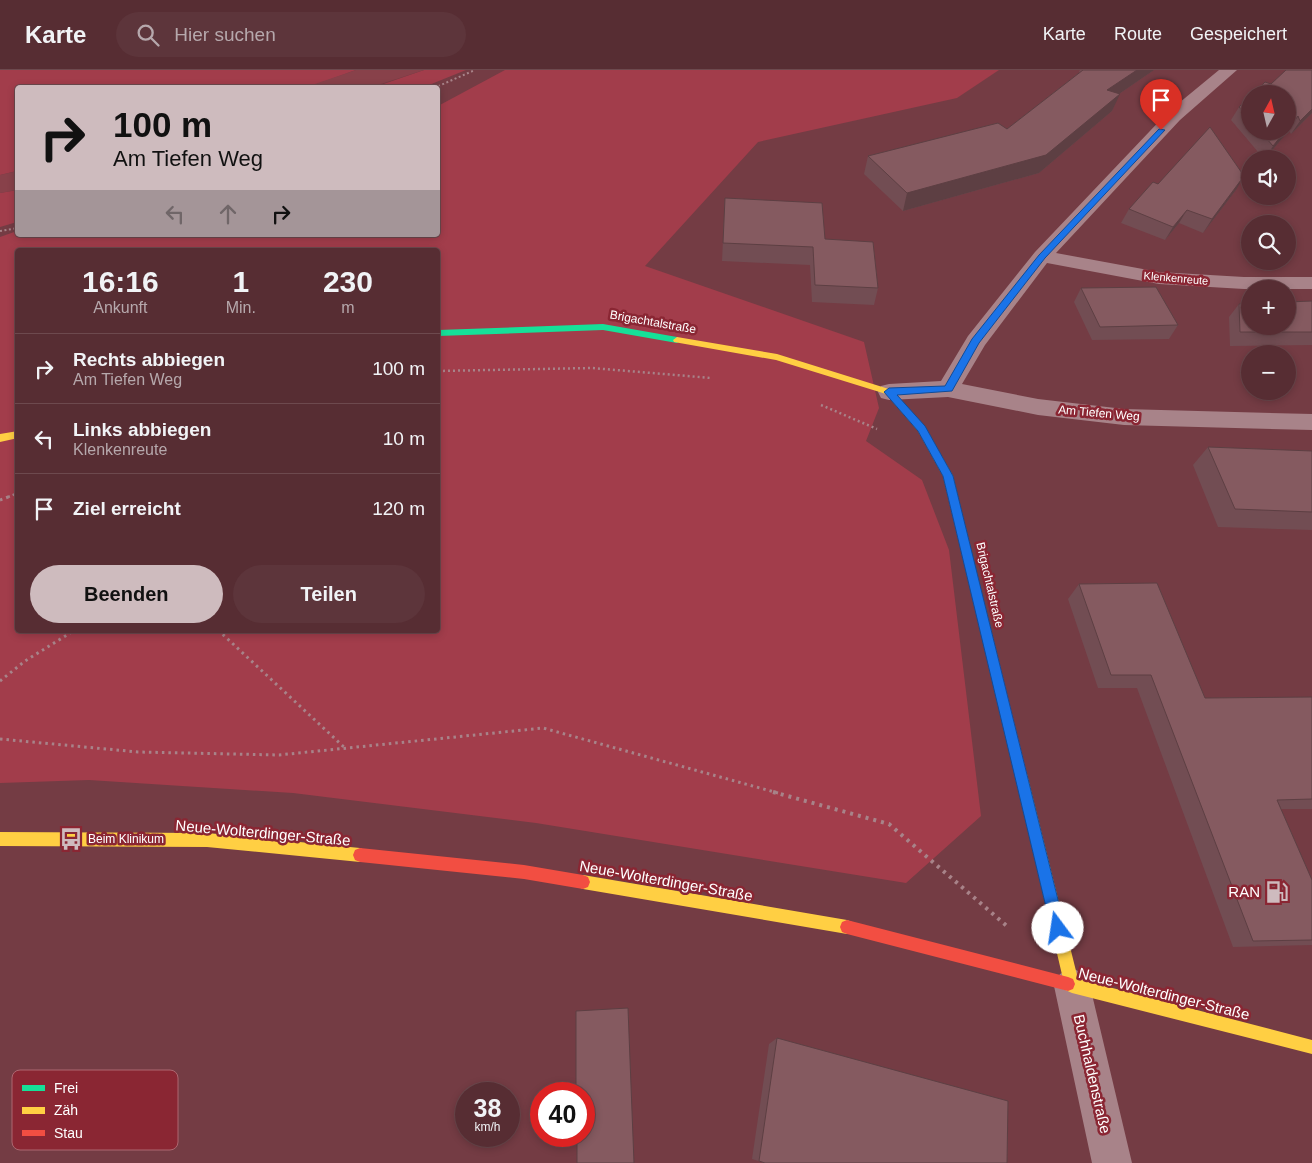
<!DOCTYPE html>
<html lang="de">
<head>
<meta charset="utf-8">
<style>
	body { margin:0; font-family:Arial,sans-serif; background:#5d353b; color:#f1f3f6; height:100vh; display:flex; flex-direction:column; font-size:19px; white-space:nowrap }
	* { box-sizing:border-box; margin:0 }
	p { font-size:16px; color:#b6a8ac }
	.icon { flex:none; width:28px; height:28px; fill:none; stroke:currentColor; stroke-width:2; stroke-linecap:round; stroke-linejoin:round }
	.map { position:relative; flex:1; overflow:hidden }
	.drawer { position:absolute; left:15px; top:178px; width:425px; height:385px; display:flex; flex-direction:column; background:#572d33; border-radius:5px; box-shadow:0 2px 8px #0003,0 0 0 1px #6d494e }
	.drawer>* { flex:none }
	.guide { position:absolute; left:15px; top:15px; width:425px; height:152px; border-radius:5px; box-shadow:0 2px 8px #0003,0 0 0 1px #6d494e; background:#cebbbe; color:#111; overflow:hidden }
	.needle { width:32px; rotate:8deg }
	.controls { position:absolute; left:1241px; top:15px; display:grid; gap:10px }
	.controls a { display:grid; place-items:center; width:55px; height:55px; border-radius:50%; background:#572d33; box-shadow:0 2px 8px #0003,0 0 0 1px #6d494e; font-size:25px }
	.speed { position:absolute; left:455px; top:1012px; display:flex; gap:10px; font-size:25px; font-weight:700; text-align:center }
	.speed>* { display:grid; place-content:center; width:65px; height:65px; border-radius:50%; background:#572d33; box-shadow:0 2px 8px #0003,0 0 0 1px #6d494e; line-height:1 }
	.speed small { font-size:12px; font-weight:400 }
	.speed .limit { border:8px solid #d22; background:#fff; color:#111 }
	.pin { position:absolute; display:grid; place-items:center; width:42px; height:42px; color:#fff; margin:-51px -21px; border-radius:50% 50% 50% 0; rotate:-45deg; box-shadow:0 0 5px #0007 }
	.pin .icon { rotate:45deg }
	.me { position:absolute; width:55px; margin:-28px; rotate:346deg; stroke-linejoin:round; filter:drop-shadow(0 0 4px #0008) }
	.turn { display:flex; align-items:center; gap:18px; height:105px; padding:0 15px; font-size:22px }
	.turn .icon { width:65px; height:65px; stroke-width:2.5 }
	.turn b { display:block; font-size:35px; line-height:42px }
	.lanes { display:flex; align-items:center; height:48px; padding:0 15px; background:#0003; justify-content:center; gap:25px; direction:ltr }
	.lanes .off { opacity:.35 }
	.eta { display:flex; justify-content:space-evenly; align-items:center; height:85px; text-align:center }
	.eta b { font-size:30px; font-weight:600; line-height:35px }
	.button { display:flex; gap:10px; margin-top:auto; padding:10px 15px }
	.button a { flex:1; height:58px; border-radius:30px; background:#cebbbe; color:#111; font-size:20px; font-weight:600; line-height:58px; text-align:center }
	.button a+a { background:#5d353b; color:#f1f3f6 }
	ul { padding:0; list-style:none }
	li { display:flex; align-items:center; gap:15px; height:70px; padding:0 15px; border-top:1px solid #6d494e }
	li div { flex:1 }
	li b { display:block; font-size:19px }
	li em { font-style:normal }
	header { display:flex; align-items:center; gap:30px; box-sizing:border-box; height:70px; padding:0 25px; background:#572d33; border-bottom:1px solid #6d494e }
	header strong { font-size:24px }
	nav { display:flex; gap:28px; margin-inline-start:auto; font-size:18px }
	.search { width:350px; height:45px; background:#5d353b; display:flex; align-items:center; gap:12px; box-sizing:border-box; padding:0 18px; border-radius:28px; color:#b6a8ac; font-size:19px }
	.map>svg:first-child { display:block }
	.green { fill:#a23d4b; fill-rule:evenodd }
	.water { fill:#88414a }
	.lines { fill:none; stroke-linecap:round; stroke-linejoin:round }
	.path-far3 { stroke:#a88389; stroke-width:2; stroke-dasharray:2 2.5; stroke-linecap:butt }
	.path-far2 { stroke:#a88389; stroke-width:2.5; stroke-dasharray:2 3; stroke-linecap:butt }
	.path-far1 { stroke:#a88389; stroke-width:3; stroke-dasharray:2.5 4; stroke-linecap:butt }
	.path { stroke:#a88389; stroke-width:4; stroke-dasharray:3 5; stroke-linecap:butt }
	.street { fill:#a88389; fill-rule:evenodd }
	.fast { fill:#16e098; fill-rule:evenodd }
	.slow { fill:#ffcf43; fill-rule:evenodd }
	.jam { fill:#f24e42; fill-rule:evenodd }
	.wall { fill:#724d53 }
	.shaded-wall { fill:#5d3f43 }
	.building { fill:#855a60; stroke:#5d3f43 }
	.route { fill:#1a73e8; stroke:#114b97 }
	.labels { text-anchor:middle; stroke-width:5; stroke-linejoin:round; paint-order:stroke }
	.far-street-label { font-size:11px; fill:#fff; stroke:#8a2633 }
	.street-label { font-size:12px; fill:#fff; stroke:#8a2633 }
	.poi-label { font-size:12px; fill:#fff; stroke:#8a2633; text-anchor:start }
	.near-street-label { font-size:15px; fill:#fff; stroke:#8a2633 }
	.near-poi-label { font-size:15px; fill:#fff; stroke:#8a2633; text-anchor:end }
	.key { fill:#8a2633; stroke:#ad6770; stroke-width:1 }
	.key-label { font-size:14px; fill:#fff }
</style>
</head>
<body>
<header>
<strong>Karte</strong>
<div class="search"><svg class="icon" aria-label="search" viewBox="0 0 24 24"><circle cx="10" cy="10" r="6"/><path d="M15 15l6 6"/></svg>Hier suchen</div>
<nav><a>Karte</a><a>Route</a><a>Gespeichert</a></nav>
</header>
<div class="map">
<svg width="1312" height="1093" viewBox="0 0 1312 1093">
	<rect width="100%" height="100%" fill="#743c44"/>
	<path class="green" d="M0 0H356L306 18H18L17 101 0 105Z
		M424 0H466L424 17 372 18Z
		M505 0H999L957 28 758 72 645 196 864 272 879 338 866 371 922 410 949 480 981 746 906 813 536 753 293 723 89 710 0 713V167L17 161 18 165H438V36ZM18 180H438V560H18Z
		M17 120V152L0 157V123Z"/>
	<path class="water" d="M356 0H424L372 17H306Z
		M17 101V120L0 123V105Z"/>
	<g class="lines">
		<path class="path-far3" d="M434 18 475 0
			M0 161 18 158"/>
		<path class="path-far2" d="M438 301 592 298 711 308
			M821 335 877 359
			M8 427 18 423"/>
		<path class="path-far1" d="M0 430 11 426
			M218 560 345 678
			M0 611 25 591 75 560
			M0 669 138 682 279 685 543 658 778 723"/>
		<path class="path" d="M773 722 889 754 1008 857"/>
		<path class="street" d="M1219 0H1237L1180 50 1056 183 1159 202 1244 207H1312V219H1244L1159 214 1047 193 985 275 962 314 1038 329 1124 339 1312 344V360L1124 355 1038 345 948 327 889 330 881 328 878 322 881 316 889 314 941 311 968 266 1035 182 1168 42Z
			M1072 898 1084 904 1090 916 1132 1093H1092L1054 916 1060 904Z"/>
		<path class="fast" d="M603 254 677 267 681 270 677 273 603 260 438 266V260Z"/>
		<path class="slow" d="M677 267 777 284 892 320 925 357 953 406 958 427 957 430H949L943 406 918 361 886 324 776 290 674 272 673 270Z
			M18 361V368L0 372V364Z
			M1021 698 1025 700 1027 704 1078 909 1312 970V984L1072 923 1063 919 1061 914 1063 909 1015 704 1017 700Z
			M0 762 207 763 360 778 365 780 367 785 365 790 360 792 207 777 0 776Z
			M583 805 847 850 852 852 854 857 852 862 847 864 583 819 578 817 576 812 578 807Z"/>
		<path class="jam" d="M953 423 958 427 1027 704 1025 708 1021 710 1017 708 1015 704 948 427Z
			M360 778 524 795 583 805 588 807 590 812 588 817 583 819 524 809 360 792 355 790 353 785 355 780Z
			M847 850 1068 907 1073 909 1075 914 1073 919 1068 921 847 864 842 862 840 857 842 852Z"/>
	</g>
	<path class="wall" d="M1080 0H1154L1119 24 1112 41 1039 103 903 141 864 104 868 86 1007 59 1080 2H1079Z
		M1288 24 1312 43 1291 64 1289 60 1265 89H1264L1231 50 1239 37 1250 26V61H1288Z
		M1158 114 1236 120 1203 163 1179 153 1165 170 1121 153 1129 139Z
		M725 128 825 169 878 218 874 235 812 232 810 195 722 191Z
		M1081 218 1178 255 1169 269 1092 270 1074 232Z
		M1312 231V275L1230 276 1229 247 1239 234Z
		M1208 377 1312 381V460L1218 457 1193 395Z
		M1079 514 1205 628 1312 627V739H1281L1312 810V875L1233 877 1137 618H1098L1068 529Z
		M777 968 765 1093 752 1089 769 974Z"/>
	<path class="shaded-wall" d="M1137 0H1154L1100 37 1107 20Z
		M1120 24 1112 41 1039 103 903 141 907 123Z
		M1312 39V43L1291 64 1300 51Z
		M1298 46 1289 60 1265 89 1273 76 1285 61H1288V59Z
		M1244 106 1236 120 1203 163 1212 149Z
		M1187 140 1179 153 1165 170 1173 157Z"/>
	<path class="building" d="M1083 0H1137L1107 20 1120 24 1046 85 907 123 868 86 998 53 1007 59Z
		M1286 0H1312V39L1300 51 1298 46 1288 59V24H1253L1265 12 1271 14Z
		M1250 26V50L1239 37Z
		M1210 57 1244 106 1212 149 1187 140 1173 157 1129 139 1153 112 1158 114Z
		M1260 61H1285L1273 76Z
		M725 128 822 133 825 169 873 172 878 218 815 215 813 177 723 173Z
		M1156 217 1178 255 1100 257 1081 218Z
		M1312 231V262H1240L1239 234 1250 233V256H1288V232Z
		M1208 377 1312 381V442L1235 439Z
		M1157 513 1205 628 1312 627V729L1277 730 1312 810V870L1253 871 1151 605H1111L1079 514Z
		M628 938 634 1093H577V1066H584V1024H576V941Z
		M777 968 1008 1031 1007 1093H765L759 1091Z"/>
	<path class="route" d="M1159 59 1165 60 1045 188 979 273 952 321 897 325 925 356 953 406 1065 858 1063 863 1058 865 1053 863 1051 858 943 406 918 361 884 322 889 318 945 316 972 269 1039 185Z"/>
	<defs>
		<symbol id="bus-bare" viewBox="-9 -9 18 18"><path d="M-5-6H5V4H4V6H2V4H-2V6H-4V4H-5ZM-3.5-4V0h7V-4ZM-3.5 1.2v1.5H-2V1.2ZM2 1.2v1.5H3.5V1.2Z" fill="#cebbbe" stroke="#8a2633" stroke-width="2.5" paint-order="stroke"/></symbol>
		<symbol id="fuel-bare" viewBox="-9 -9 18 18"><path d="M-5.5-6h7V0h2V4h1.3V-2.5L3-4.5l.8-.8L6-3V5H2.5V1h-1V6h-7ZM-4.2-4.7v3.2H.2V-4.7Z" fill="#cebbbe" stroke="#8a2633" stroke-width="2.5" paint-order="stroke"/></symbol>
	</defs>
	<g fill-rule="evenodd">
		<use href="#bus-bare" x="55" y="753" width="32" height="32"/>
		<use href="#fuel-bare" x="1261" y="806" width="32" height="32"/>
	</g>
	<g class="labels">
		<g class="far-street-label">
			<text transform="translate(1176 208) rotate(5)" y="4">Klenkenreute</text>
		</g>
		<g class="street-label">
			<text transform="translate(653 252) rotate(10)" y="4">Brigachtalstraße</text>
			<text transform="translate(1099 343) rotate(5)" y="4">Am Tiefen Weg</text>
			<text transform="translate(990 515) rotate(77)" y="4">Brigachtalstraße</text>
		</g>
		<g class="poi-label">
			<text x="88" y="773">Beim Klinikum</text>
		</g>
		<g class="near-street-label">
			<text transform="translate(263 763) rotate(5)" y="5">Neue-Wolterdinger-Straße</text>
			<text transform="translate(666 811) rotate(10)" y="5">Neue-Wolterdinger-Straße</text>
			<text transform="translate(1164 924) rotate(14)" y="5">Neue-Wolterdinger-Straße</text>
			<text transform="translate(1092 1004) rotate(77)" y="5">Buchhaldenstraße</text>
		</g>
		<g class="near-poi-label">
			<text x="1260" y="827">RAN</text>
		</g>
	</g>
	<rect x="12" y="1000" width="166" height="80" rx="8" class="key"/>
	<rect x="22" y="1015" width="23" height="6" fill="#16e098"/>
	<rect x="22" y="1037" width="23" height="7" fill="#ffcf43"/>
	<rect x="22" y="1060" width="23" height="6" fill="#f24e42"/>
	<g class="key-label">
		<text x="54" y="1023">Frei</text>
		<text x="54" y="1045">Zäh</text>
		<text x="54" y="1068">Stau</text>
	</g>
</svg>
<div class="controls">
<a><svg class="needle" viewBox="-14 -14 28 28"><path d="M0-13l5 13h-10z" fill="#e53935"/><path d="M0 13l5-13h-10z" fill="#b6a8ac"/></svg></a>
<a><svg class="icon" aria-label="sound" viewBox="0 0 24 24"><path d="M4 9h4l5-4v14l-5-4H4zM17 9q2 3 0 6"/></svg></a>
<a><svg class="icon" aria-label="search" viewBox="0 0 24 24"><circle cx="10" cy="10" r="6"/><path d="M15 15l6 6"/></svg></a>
<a>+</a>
<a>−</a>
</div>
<div class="speed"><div>38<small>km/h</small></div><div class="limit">40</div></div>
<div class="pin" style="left:1161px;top:60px;background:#d93025"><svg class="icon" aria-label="arrive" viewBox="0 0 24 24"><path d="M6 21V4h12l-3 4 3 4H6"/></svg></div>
<svg class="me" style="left:1058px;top:858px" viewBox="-20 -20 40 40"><circle r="19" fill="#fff"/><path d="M0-13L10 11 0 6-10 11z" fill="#1a73e8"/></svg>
<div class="guide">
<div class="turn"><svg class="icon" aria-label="right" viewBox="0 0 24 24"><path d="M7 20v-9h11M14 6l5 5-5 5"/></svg><div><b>100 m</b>Am Tiefen Weg</div></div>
<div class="lanes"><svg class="icon off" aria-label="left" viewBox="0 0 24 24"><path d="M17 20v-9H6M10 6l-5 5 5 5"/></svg><svg class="icon off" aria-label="ahead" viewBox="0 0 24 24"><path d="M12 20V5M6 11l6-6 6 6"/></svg><svg class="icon" aria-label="right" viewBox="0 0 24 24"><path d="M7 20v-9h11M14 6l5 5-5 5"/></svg></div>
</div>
<section class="drawer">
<div class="eta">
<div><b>16:16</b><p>Ankunft</p></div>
<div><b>1</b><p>Min.</p></div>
<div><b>230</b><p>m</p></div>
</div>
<ul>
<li><svg class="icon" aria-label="right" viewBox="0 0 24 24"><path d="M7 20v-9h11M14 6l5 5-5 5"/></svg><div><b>Rechts abbiegen</b><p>Am Tiefen Weg</p></div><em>100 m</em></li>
<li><svg class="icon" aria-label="left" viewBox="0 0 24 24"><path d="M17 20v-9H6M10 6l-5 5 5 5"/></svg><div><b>Links abbiegen</b><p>Klenkenreute</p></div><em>10 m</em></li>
<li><svg class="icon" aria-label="arrive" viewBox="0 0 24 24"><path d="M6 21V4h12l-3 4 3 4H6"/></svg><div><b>Ziel erreicht</b></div><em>120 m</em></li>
</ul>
<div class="button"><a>Beenden</a><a>Teilen</a></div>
</section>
</div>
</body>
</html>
